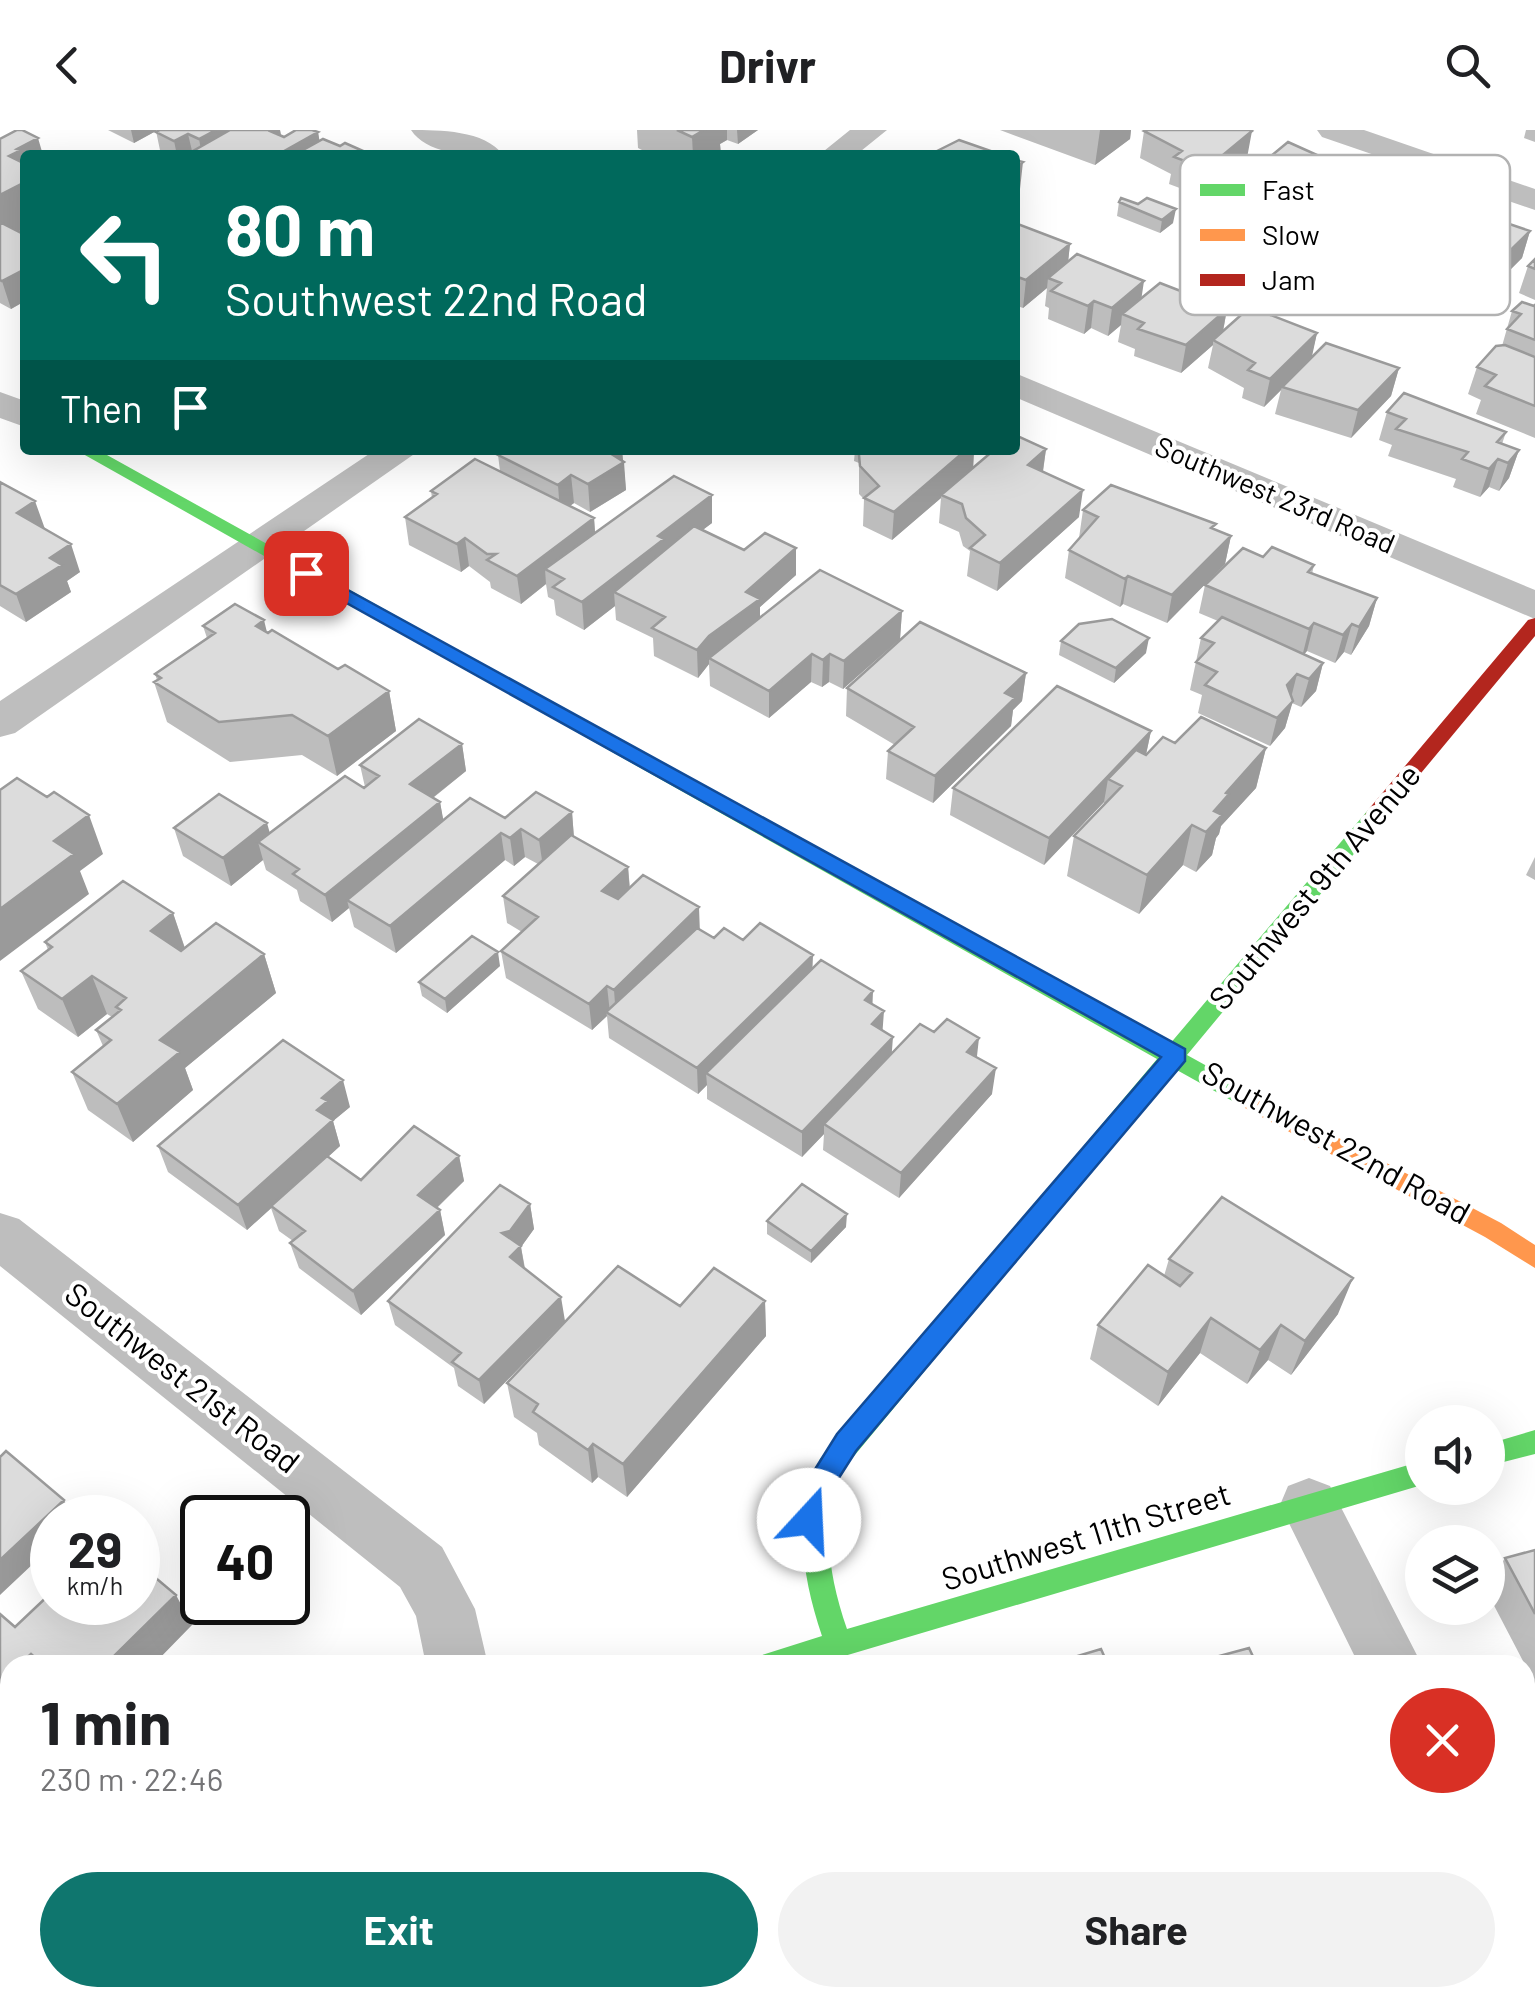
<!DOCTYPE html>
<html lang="en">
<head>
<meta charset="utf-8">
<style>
	body { margin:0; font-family:Barlow,sans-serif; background:#f2f2f2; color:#202124; height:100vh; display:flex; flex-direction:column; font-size:38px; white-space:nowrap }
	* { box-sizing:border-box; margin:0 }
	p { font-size:32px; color:#757577 }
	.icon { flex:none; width:55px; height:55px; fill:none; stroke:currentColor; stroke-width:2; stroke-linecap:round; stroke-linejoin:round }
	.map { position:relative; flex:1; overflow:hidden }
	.panel { position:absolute; left:0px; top:1525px; width:1535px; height:352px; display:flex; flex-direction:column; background:#fff; border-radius:30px 30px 0 0; box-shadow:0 10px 40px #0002 }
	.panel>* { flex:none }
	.banner { position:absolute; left:20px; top:20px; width:1000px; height:305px; border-radius:10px; box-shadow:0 10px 40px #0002; background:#00695c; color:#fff; overflow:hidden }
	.tools { position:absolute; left:1405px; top:1275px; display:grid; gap:20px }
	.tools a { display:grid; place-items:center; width:100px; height:100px; border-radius:50%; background:#fff; box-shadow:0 10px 40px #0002; font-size:50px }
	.speed { position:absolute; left:30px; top:1365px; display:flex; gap:20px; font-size:50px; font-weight:700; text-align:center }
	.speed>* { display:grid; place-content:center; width:130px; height:130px; border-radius:50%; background:#fff; box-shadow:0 10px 40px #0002; line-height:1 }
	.speed small { font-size:25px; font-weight:400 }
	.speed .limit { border:5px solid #111; border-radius:15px; background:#fff; color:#111 }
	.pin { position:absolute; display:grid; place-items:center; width:85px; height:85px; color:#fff; margin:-42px; border-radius:20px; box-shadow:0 5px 15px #0006 }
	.me { position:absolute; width:110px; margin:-55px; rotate:20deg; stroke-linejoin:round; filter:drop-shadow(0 0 8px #0008) }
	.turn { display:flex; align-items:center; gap:35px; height:210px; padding:0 40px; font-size:45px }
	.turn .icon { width:130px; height:130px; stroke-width:2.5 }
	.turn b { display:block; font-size:70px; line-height:85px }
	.then { display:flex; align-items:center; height:95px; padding:0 40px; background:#0003; gap:20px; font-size:38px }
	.round { display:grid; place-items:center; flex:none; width:105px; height:105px; border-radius:52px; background:#f2f2f2 }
	.headline { display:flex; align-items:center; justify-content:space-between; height:170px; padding:0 40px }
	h1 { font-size:60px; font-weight:700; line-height:75px }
	.cta { display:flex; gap:20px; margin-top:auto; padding:20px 40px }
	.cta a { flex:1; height:115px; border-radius:60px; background:#0f766e; color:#fff; font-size:40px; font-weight:700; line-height:115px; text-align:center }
	.cta a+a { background:#f2f2f2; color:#202124 }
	header { display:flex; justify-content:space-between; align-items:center; height:130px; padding:0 40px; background:#fff; font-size:45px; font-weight:700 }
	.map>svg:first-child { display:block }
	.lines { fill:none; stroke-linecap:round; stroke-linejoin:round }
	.street { fill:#bebebe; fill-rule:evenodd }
	.fast { fill:#63d668; fill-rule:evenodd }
	.slow { fill:#ff974d; fill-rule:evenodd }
	.jam { fill:#b3261e; fill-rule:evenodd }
	.wall { fill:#bdbdbd }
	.shaded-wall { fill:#9a9a9a }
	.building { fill:#dcdcdc; stroke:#9a9a9a; stroke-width:2.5 }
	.route { fill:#1a73e8; stroke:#114b97; stroke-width:2.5 }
	.labels { text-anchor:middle; stroke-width:8; stroke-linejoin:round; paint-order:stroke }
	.far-street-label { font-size:28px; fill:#000; stroke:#fff }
	.street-label { font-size:32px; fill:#000; stroke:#fff }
	.key { fill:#fff; stroke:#b2b2b2; stroke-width:2.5 }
	.key-label { font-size:28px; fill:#000 }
</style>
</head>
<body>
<header><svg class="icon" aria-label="back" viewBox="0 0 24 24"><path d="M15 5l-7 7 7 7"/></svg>Drivr<svg class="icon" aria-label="search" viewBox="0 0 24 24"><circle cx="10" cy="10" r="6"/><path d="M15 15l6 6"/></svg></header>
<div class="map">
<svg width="1535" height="1877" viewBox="0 0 1535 1877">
	<rect width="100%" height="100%" fill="#fff"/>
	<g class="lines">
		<path class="street" d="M411 0C439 0 485 0 503 25 475 25 429 27 411 0Z
			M850 0H887L856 25H819Z
			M1317 0H1364L1535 59V80L1322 7Z
			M1015 243 1535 460V489L1015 267Z
			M0 262 25 271V297L0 288Z
			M375 320H420L15 603 0 607V571Z
			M0 1083 19 1089 442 1417 475 1479 488 1535H426L416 1486 400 1457 0 1136Z
			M1309 1348 1330 1356 1422 1535H1359L1280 1375 1288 1356Z
			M1525 1767 1535 1771V1853L1525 1849Z"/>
		<path class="fast" d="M76 320H98L1169 915 1368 680H1382L1385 685 1382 690 1187 925 1261 966 1264 972 1261 978H1245L1175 939 840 1343C821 1397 829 1447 847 1499L1422 1331V1355L814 1535H755L759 1526 822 1506C802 1446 793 1389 820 1329L1157 929Z
			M1535 1300V1324L1488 1336V1314Z"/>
		<path class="slow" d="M1253 963 1501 1093 1535 1115V1138L1485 1107 1245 978 1242 972 1245 966Z"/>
		<path class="jam" d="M1535 488V506L1382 690H1368L1365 685 1368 680 1528 490Z
			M10 1707V1737L0 1740V1710Z"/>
	</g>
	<path class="wall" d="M108 0H280L281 6 284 7 318 2 319 11 372 25H161L156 1 134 13Z
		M637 0H758L738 14 727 10 720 14 721 25H652L638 18Z
		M1000 0H1131L1130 9 1095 35Z
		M1526 0H1535V12L1524 8Z
		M1144 1 1247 28 1201 66 1169 54 1171 44 1140 28Z
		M0 9 25 25V98L17 102 25 105V171L11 179 0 173Z
		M1346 38 1341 60 1429 98 1367 156 1332 142 1337 124 1305 112 1311 88 1308 90 1302 87 1294 94 1236 78 1241 51Z
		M1119 72 1138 74 1173 93 1160 103 1117 86Z
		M1015 93 1070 114 1068 132 1141 169 1227 179 1223 202 1317 203 1311 228 1399 238 1391 266 1351 308 1275 284 1281 260 1264 277 1242 268 1244 258 1208 238 1213 215 1181 243 1134 226 1135 219 1118 212 1121 195 1108 206 1091 198 1084 204 1048 189 1049 178 1045 176 1047 158 1023 178 1015 175Z
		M1530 101 1522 128 1470 180 1419 161 1432 106Z
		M1535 129V170L1519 163 1528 136Z
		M1535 175V308L1476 284 1481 270 1468 264 1477 237 1502 216 1512 181Z
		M1387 282 1506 302 1502 314 1519 320 1509 348 1499 361 1489 357 1480 367 1453 357 1456 349 1388 326 1392 315 1379 310Z
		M1046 319 1043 342 1079 387 997 461 967 446 970 421 963 416 959 402 939 393 941 368 892 410 863 396 864 369 859 364V333L854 331 855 320H974L973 338Z
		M506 320H622L626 360 590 382 574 373 570 376 594 388 595 403 712 365V393L702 400 744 420 796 418V445L760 477V488L902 481 900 509 843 559 829 552 822 557 811 552 769 588 710 556 709 534 698 548 654 526 653 508 616 490 615 476 584 500 556 485 554 470 548 467 546 454 521 474 491 458 490 452 469 436 461 442 409 415 405 387 432 368 431 361 500 341 498 325Z
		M0 352 44 398 80 442 67 451 71 462 26 492 0 476Z
		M1083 380 1214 399 1231 406 1225 434 1167 493 1123 474 1120 477 1065 448 1069 420 1079 408Z
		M1263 427 1314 435 1312 444 1377 468 1369 496 1351 525 1344 522 1335 533 1307 521 1304 524 1323 533 1316 561 1301 577 1292 573 1285 598 1270 616 1198 583 1202 565 1190 560 1201 508 1218 491 1199 483 1205 455Z
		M203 496 266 502 338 539 389 561 396 601 337 646 302 625 230 632 167 592 154 552 157 550 155 544 207 508Z
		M1061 511 1146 523 1114 553 1059 525Z
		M1026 543 1022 571 1013 580 1011 596 933 673 886 649 888 621 895 615 846 586 847 558Z
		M1151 601 1146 625 1175 613 1266 618 1256 658 1221 696 1219 704 1216 708 1212 725 1196 742 1183 735 1139 784 1067 746 1074 706 1104 675V672L1044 735 950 685 953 658Z
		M462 614 466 641 433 668 440 672 443 690 505 688 572 682 574 707 628 737 630 758 714 808 743 810 812 839 872 874 892 923 977 927 992 964 899 1068 823 1020 824 1004 802 1027 707 969V955L698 964 609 908 607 886 592 900 506 848 501 821 522 802 507 793 503 766 538 734 525 727 514 736 505 730 396 823 354 797 349 778 332 792 300 771 297 760 266 740 263 730 231 756 183 726 174 698 270 703 364 658 365 657 360 635Z
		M1535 727V750L1526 745Z
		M173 783 185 818 264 824 276 863 185 938 193 960 133 1012 88 980 72 942 103 916 96 900 112 887 107 884 78 907 38 879 21 841 48 820 45 812Z
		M500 836 447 883 422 866 419 852Z
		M350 977 333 991 340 1016 328 1027 361 1050 459 1026 464 1051 437 1078 440 1080 445 1105 361 1185 299 1138 290 1113 293 1111 279 1101 271 1078 247 1100 168 1042 158 1016Z
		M530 1074 534 1099 521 1117 525 1138 565 1191 484 1274 458 1256 454 1238 395 1195 388 1171Z
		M767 1091 846 1097 811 1133 767 1104Z
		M1169 1129 1338 1184 1291 1245 1268 1230 1247 1254 1200 1223 1158 1276 1090 1229 1098 1195 1164 1146Z
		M765 1171 766 1206 627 1367 598 1347 592 1353 539 1315 537 1303 514 1287 507 1253 680 1176Z
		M1535 1420V1554L1488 1464V1455L1505 1428Z
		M1143 1868H1453L1457 1877H1137Z"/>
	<path class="shaded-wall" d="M131 0H156V1L134 13Z
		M216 0H264L202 25 199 9Z
		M271 0H280L284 21 318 2 322 25H274Z
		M704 0H727V10L720 14 721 25H693L692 7Z
		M737 0H758L738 14Z
		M1100 0H1131L1130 9 1095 35Z
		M1252 1 1247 28 1201 66 1206 39Z
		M188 4 193 25H177L174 11Z
		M38 8 43 25H25V98L0 111V65L9 26 17 19Z
		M1023 32 1020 59 1015 63V38Z
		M1346 38 1339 65 1311 85 1308 90 1314 62Z
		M1308 60 1302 87 1294 94 1300 67Z
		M1437 71 1429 98 1367 156 1374 128Z
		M1176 79 1173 93 1160 103 1162 90Z
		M1530 101 1522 128 1470 180 1478 152Z
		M1070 114 1067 142 1048 148 1047 158 1023 178 1026 150Z
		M25 139V154H24L25 171 11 179 2 151Z
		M1144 151 1140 178 1122 184 1121 195 1108 206 1112 178Z
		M1094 171 1091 198 1084 204 1088 176Z
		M1227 179 1222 206 1213 210V215L1181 243 1186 215Z
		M1317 203 1311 231 1282 257 1281 260 1264 277 1270 249Z
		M1399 238 1391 266 1351 308 1358 280Z
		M1046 319 1042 347 1028 335Z
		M607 320H622L623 331 610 341 624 332 626 360 590 382 588 354 609 341Z
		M966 320H974L973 340 941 365V368L892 410 894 382Z
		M1519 320 1509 348 1499 361 1508 333Z
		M1498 329 1489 357 1480 367 1489 339Z
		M571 345 574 373 560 383 558 355Z
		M1083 360 1079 387 997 461 1000 433Z
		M712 365V393L665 429 614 462 615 476 584 500 582 472 658 406Z
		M35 371 45 399 17 383Z
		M594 388 596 416 545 439 546 454 521 474 517 446Z
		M1231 406 1225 434 1167 493 1172 465Z
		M465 408 469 436 461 442 457 414Z
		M71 414 80 442 67 451 71 462 26 492 16 464 50 428Z
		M796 418V445L760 477V496L709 528V534L698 548 697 520 746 462Z
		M1128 446 1123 474 1120 477 1125 449Z
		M1377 468 1369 496 1351 525 1359 497Z
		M902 481 900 509 843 559 844 531Z
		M264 490 274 531 256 496Z
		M1314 493 1307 521 1302 527 1309 499Z
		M1352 494 1344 522 1335 533 1343 505Z
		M1149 508 1146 523 1114 553 1116 538Z
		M812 524 811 552 769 588V561Z
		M830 524 829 552 822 557 823 530Z
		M1323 533 1316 561 1301 577 1309 549Z
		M1026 543 1022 571 1013 580 1011 596 933 673 935 646 1005 563Z
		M1297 544 1290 572 1287 555Z
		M389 561 396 601 337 646 328 606Z
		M1293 571 1285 598 1270 616 1277 588Z
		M1151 601 1145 629 1108 649 1104 672 1044 735 1049 708Z
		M462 614 466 641 416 681 410 654Z
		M1266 618 1256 658 1221 696 1219 704 1216 708 1212 725 1196 742 1206 702 1214 681 1226 663Z
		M440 672 445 699 347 770 349 778 332 792 325 765Z
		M572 682 574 709 543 737 539 710Z
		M89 685 103 724 80 741 89 764 0 831V779L54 711Z
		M267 693 275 721 258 712 263 730 231 756 223 728Z
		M1192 695 1183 735 1139 784 1147 745Z
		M521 699 525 727 514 736 510 708Z
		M501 703 505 730 396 823 390 796Z
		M628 737 630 764 605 788 602 761Z
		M699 777 700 804 616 887 614 860Z
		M173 783 186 822 164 840 151 801Z
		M498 822 500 836 447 883 445 869Z
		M264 824 276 863 185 938 193 960 133 1012 117 974 160 910Z
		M813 825 812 851 706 943 707 955 698 964 697 938Z
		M92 846 107 884 78 907 62 869Z
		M607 856 610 883 606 882 607 886 592 900 589 874Z
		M873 861 872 887 865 870Z
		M884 881 882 908 872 894Z
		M893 907 891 933 824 994V1004L802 1027V1002Z
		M979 908 976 935 967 922Z
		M996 938 992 964 899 1068 901 1043Z
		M343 950 350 977 333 991 340 1016 247 1100 238 1075 317 980 322 968Z
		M459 1026 464 1051 424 1090 418 1065Z
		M530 1074 534 1099 521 1117 525 1141 515 1152 502 1103Z
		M440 1080 445 1105 361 1185 353 1161Z
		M847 1084 846 1097 811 1133V1121Z
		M1353 1148 1338 1184 1291 1245 1305 1211Z
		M561 1167 565 1191 484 1274 479 1250Z
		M765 1171 766 1206 627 1367 623 1334Z
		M1211 1188 1200 1223 1158 1276 1168 1242Z
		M1281 1195 1268 1230 1247 1254 1260 1220Z
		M593 1314 598 1347 592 1353 588 1320Z
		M64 1370 74 1388H52V1416L0 1465V1430Z
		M176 1465 192 1495 153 1535H105Z
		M31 1524 39 1535H19Z
		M10 1544V1594L0 1603V1553Z
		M224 1868H239L240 1877H225Z
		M420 1868H428L430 1877H422Z"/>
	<path class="building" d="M17 0H22L38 8 17 19 21 20 9 26 25 34V52L0 65V9Z
		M160 0H216L199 9 188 4 174 11 156 2Z
		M230 0H271L270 1 284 7 296 0H312L318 2 277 25H186Z
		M677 0H704L692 7Z
		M1146 0H1250L1252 1 1206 39 1174 27 1182 21 1144 1Z
		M323 9 340 16 345 13 372 25H294Z
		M959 10 1002 25H929Z
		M1288 12 1346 38 1314 62 1308 60 1300 67 1241 51Z
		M1015 30 1023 32 1015 38Z
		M1121 68 1138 74 1147 68 1176 79 1162 90 1119 72Z
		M1462 78 1530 101 1478 152 1427 134 1449 112 1432 106Z
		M0 92 25 105V139L2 151 0 150Z
		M1015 93 1070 114 1026 150 1015 146Z
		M1077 124 1144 151 1112 178 1094 171 1088 176 1051 161 1061 153 1048 148Z
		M1535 129V139L1528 136Z
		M1160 153 1227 179 1186 215 1138 199 1144 193 1122 184Z
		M1522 172 1534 176 1535 175V210L1507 199 1521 184 1512 181Z
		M1250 177 1317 203 1270 249 1248 240 1255 233 1213 210Z
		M1326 213 1399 238 1358 280 1282 257Z
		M1505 215 1535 227V276L1485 256 1496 245 1477 237 1496 216Z
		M1404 263 1506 302 1497 312 1519 320 1508 333 1498 329 1489 339 1462 329 1468 322 1396 299 1406 289 1387 282Z
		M1015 305 1046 319 1028 335 1083 360 1000 433 970 418 985 405 966 388 962 374 941 365 994 320H1015Z
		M506 320H592L599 323 605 320 624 332 588 354 571 345 558 355 498 325Z
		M862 320H966L894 382 864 368 879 356 860 336 859 325Z
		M475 329 594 388 517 446 487 430 496 424H487L465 408 457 414 405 387 437 364 431 361Z
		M674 346 712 365 658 406 664 409 582 472 553 457 564 449 545 439Z
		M0 352 35 371 17 383 71 414 50 428 62 435 16 464 0 455Z
		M1111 355 1216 394 1211 398 1231 406 1172 465 1128 446 1125 449 1069 420 1098 387 1083 380Z
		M694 396 744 420 765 403 796 418 746 462 760 469 709 506 697 520 652 498 665 487 614 462Z
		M1272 417 1314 435 1308 442 1377 468 1359 497 1352 494 1343 505 1314 493 1309 499 1205 455 1243 418 1263 427Z
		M820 440 902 481 844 531 830 524 823 530 812 524 769 561 709 528Z
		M235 474 264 490 256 496 268 503 272 500 338 539 345 535 389 561 328 606 292 585 219 592 154 552 161 548 155 544 215 503 203 496Z
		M1222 487 1323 533 1309 549 1297 544 1287 555 1293 571 1277 588 1205 555 1217 542 1196 532 1214 513 1201 508Z
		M1112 489 1149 508 1116 538 1061 511 1079 494Z
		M920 492 1026 543 1005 563 1015 568 935 646 888 621 914 597 847 558Z
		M1057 556 1151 601 1049 708 953 658Z
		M1201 587 1266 618 1226 663 1229 664 1214 681 1222 685 1206 702 1192 695 1147 745 1074 706 1122 656 1108 649 1136 620 1146 625 1163 607 1175 613Z
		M419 589 462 614 410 654 440 672 325 765 293 744 299 739 258 712 345 646 364 658 379 646 360 635Z
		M17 648 47 667 54 662 89 685 54 711 74 724 0 779V660Z
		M536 662 572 682 539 710 521 699 510 708 501 703 390 796 347 770 470 668 505 688Z
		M219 664 267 693 223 728 174 698Z
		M571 705 628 737 602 761 618 769 643 745 699 777 614 860 607 856 589 874 501 821 538 787 503 766Z
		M123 751 173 783 151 801 181 821 216 793 264 824 160 910 180 922 117 974 72 942 111 910 96 900 121 880 116 877 126 868 92 846 62 869 21 841 52 817 45 812Z
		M760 793 813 825 697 938 606 882 697 798 714 808 724 798 743 810Z
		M472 806 498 822 445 869 419 852Z
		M821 830 873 861 865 870 884 881 872 894 893 907 802 1002 706 943Z
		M947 889 979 908 967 922 996 938 901 1043 824 994 920 894 934 902Z
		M283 910 343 950 322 968 328 971 317 980 333 990 238 1075 158 1016Z
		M414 996 459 1026 418 1065 440 1080 353 1161 290 1113 305 1101 271 1076 327 1026 361 1050Z
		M802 1054 847 1084 811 1121 767 1091Z
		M500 1055 530 1074 510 1101 502 1103 521 1116 510 1127 561 1167 479 1250 452 1232 461 1223 388 1171Z
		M1222 1067 1353 1148 1305 1211 1281 1195 1260 1220 1211 1188 1168 1242 1098 1195 1148 1135 1180 1156 1192 1143 1169 1129Z
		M618 1136 680 1176 714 1138 765 1171 623 1334 593 1314 588 1320 533 1282 538 1274 507 1253Z
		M6 1321 64 1370 0 1430V1327Z
		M1535 1420V1484L1505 1428Z
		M138 1433 176 1465 105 1535H43L31 1524 19 1535H10V1544L0 1553V1484L15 1497 52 1462V1472H138Z
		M1249 1518 1257 1535H1186Z
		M1101 1519 1108 1535 1051 1534Z
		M1313 1530 1315 1535H1295Z
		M152 1868H224L225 1877H153Z
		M277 1868H420L422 1877H278Z
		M474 1868H608L610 1877H475Z
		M670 1868H802L804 1877H672Z
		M1153 1868H1453L1457 1877H1156Z"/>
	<path class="route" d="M306 437 1185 919V931L856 1321 828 1365 818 1398 809 1402 799 1398 795 1390 807 1352 837 1304 1161 927 300 447 297 443Z"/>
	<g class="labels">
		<g class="far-street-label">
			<text transform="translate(1275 365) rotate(23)" y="10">Southwest 23rd Road</text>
		</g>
		<g class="street-label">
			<text transform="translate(1315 757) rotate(-50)" y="11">Southwest 9th Avenue</text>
			<text transform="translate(1336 1013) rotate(29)" y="11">Southwest 22nd Road</text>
			<text transform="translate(182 1248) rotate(38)" y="11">Southwest 21st Road</text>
			<text transform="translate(1086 1407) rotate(-17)" y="11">Southwest 11th Street</text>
		</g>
	</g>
	<rect x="1180" y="25" width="330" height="160" rx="15" class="key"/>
	<rect x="1200" y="54" width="45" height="12" fill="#63d668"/>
	<rect x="1200" y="99" width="45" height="12" fill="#ff974d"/>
	<rect x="1200" y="144" width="45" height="12" fill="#b3261e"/>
	<g class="key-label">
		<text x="1262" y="70">Fast</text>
		<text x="1262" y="115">Slow</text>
		<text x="1262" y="160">Jam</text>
	</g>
</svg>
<div class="tools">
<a><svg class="icon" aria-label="sound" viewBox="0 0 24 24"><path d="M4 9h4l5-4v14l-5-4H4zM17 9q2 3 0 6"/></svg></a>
<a><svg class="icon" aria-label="layers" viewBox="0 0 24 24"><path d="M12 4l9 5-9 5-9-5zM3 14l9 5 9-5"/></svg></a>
</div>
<div class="speed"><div>29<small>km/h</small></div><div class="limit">40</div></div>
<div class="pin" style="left:306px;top:443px;background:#d93025"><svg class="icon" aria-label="arrive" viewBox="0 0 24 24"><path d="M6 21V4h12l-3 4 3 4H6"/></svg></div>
<svg class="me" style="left:809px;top:1390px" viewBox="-20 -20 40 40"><circle r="19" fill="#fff"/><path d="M0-13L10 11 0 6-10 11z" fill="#1a73e8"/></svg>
<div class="banner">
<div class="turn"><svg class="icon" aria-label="left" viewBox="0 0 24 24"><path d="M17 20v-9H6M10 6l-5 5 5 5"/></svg><div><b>80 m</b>Southwest 22nd Road</div></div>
<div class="then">Then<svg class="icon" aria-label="arrive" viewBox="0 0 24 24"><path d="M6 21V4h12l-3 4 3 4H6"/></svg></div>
</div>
<section class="panel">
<div class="headline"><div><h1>1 min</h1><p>230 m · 22:46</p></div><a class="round" style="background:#d93025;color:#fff"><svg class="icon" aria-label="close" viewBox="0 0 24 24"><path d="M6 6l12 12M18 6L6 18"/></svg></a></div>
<div class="cta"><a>Exit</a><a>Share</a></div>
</section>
</div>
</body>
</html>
